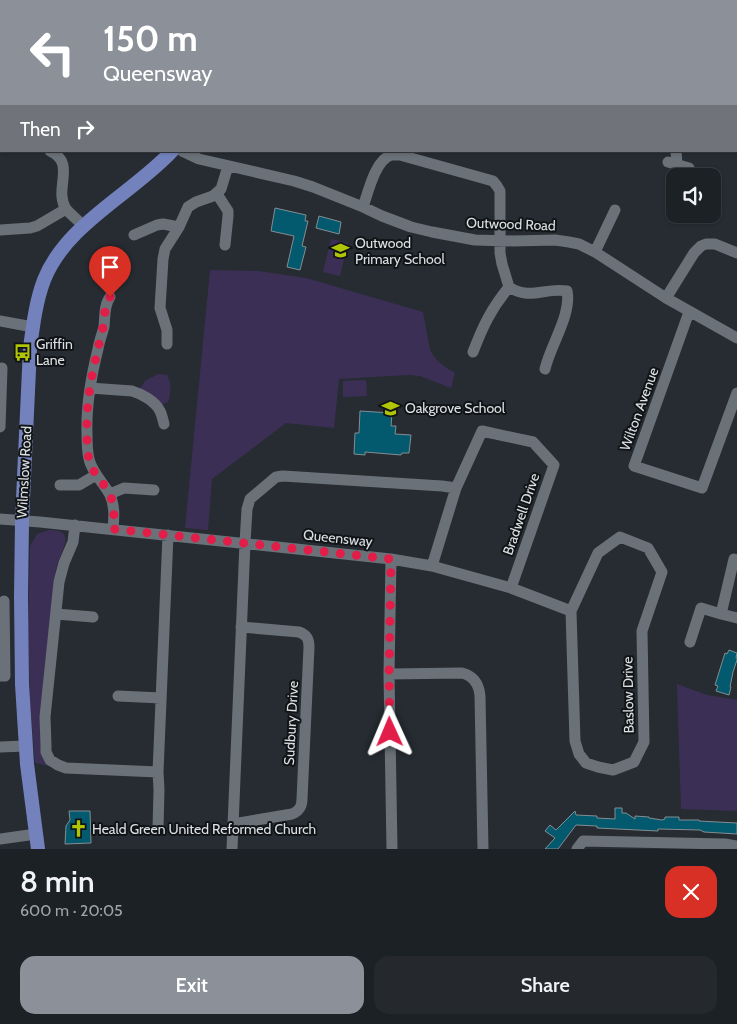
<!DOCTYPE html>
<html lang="en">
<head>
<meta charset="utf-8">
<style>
	body { margin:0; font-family:Cabin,sans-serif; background:#25292e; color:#f1f3f6; height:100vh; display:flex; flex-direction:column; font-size:19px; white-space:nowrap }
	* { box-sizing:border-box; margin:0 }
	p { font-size:16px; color:#a0a3a7 }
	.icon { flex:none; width:28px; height:28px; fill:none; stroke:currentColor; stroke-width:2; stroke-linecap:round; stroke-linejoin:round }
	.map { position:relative; height:849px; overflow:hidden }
	.drawer { display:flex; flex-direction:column; background:#1c2126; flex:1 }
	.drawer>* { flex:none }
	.guide { position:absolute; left:0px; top:0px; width:738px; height:152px; box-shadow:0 1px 4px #0004,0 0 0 1px #3a3e43; background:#8c9099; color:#fff; overflow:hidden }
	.fabs { position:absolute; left:666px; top:168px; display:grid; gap:10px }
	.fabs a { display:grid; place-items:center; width:55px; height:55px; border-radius:10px; background:#1c2126; box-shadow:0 1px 4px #0004,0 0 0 1px #3a3e43; font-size:25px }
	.pin { position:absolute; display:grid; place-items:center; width:42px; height:42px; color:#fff; margin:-51px -21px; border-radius:50% 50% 50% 0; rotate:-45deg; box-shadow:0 0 5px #0007 }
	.pin .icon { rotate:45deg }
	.me { position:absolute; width:55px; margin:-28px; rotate:359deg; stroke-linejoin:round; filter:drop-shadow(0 0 4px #0008) }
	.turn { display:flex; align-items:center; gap:18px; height:105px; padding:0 20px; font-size:22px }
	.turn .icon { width:65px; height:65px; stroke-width:2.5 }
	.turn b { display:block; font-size:35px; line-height:42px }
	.then { display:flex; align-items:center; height:48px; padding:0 20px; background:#0003; gap:10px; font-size:19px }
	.round { display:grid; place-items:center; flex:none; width:52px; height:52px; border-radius:15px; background:#25292e }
	.summary { display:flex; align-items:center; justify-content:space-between; height:85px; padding:0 20px }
	h1 { font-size:30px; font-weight:600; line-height:38px }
	.action { display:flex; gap:10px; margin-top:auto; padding:10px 20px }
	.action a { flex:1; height:58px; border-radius:15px; background:#8c9099; color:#fff; font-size:20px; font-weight:600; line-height:58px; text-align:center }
	.action a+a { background:#25292e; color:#f1f3f6 }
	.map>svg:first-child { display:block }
	.green { fill:#3c2f55 }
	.building { fill:#03596e; stroke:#838e91 }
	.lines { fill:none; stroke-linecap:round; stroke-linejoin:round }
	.minor { stroke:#6b7178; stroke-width:11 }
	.major { stroke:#7382bc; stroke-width:14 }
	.route { stroke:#e11d48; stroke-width:9; stroke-dasharray:0 16.2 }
	.labels { text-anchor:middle; stroke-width:4; stroke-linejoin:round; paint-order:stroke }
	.street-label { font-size:14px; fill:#dce0e3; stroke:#111417 }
	.poi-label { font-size:14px; fill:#dce0e3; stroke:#111417; text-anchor:start }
</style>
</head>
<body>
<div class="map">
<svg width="737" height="849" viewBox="0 0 737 849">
	<rect width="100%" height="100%" fill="#262c32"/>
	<path class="green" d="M331 239 348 243 340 276 323 272Z
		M210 270 258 271 306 278 423 312 430 350C436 362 445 367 455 373L451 388 420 376 408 375 339 379 334 428 286 423 212 479 208 530 185 528Z
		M158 374 167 375C172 384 171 393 168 402L162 405 138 392 145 381Z
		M366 380 367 396 343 397V381Z
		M49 530C72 530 66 542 60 557 57 563 56 570 55 577L40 721 54 767 35 763 30 703 28 627 30 546 37 534Z
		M677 684 707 695 737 700V811L681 809Z"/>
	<path class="building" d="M275 208 306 215 305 221H308L302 246 306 247 300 270 287 267 294 236 271 231Z
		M319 216 341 222 339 234 316 228Z
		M360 411 392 413 391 426H396L395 434 411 435 409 453H402L401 455 365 452V455L354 454 355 433H359Z
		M729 650 737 653 736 658H737V660L733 672 730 687H731L729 695 716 691 718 686 715 685 725 653 727 654Z
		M615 808H622V813H626L635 819V816L649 817V818L662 820 665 819V817H679V820H699V821L737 823V834L704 832 700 830 658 829V831L597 828V826L576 825 558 849H545L555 838 545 831 550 825 556 830 575 811 576 815 597 816V818L615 819Z
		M69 811H90L91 843 65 844 66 826 70 820Z"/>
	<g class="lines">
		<path class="minor" d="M415 0 419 1
			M382 1V0
			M556 1V0
			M50 151C77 163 53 189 66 209 70 214 79 221 84 226
			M182 151 199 159 294 181 313 187 363 207 382 216 411 227 432 232 475 240 513 241 555 240 569 242 579 244 595 252 666 298 737 338
			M676 151 677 165
			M668 162 689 168
			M217 194 228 211V216L225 245
			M363 207C368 193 375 160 391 155 393 155 398 155 400 155L493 181 497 186 500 191V253L502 264 509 287C530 301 545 287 567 291 572 314 550 346 545 369
			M0 230 30 228 37 226 66 209
			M134 235 157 225 163 224 179 227
			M595 252 615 210
			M110 297C104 305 105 317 104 327 102 334 99 342 98 349 91 377 86 404 87 433 87 441 87 451 89 459 92 473 104 483 110 495 115 506 114 518 113 529
			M666 298 694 253 701 246 706 244H715L737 253
			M689 312 634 466 702 488 737 393
			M0 321 33 327
			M167 344V330L160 308 163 259 165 249 179 227 188 207 196 202 213 196 221 189 228 166
			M473 352C483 326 491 309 509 287
			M90 388 132 391C142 394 155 401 160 411 162 415 163 420 164 424
			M0 427 2 368
			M60 485H79L96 475
			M110 494 124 488 154 490
			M0 519 40 522 391 559 389 674 392 849
			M75 525 73 542 64 563 59 582 45 717 46 745V752L50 760 58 765 66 768 158 772
			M620 537 648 548 662 572 642 631 644 742 634 762 613 770 598 767 586 763 579 754 575 741 571 611 598 553Z
			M391 559 432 566 511 588 571 611
			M734 559 721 614 737 618
			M432 566 456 488 482 431 533 442 554 465 511 588
			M56 614 93 617
			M690 642 701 608 721 614
			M389 674 462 673C474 676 479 684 480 696L483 849
			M0 676H5L4 601
			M118 696 161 698
			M0 747 26 746
			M233 824 292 814C299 811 302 807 302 799L309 647C309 639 307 635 299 632L241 627
			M158 828 159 790 158 772 168 535
			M0 839 36 834
			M232 849 245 543 247 509 250 499 276 477 283 476 442 486 456 488
			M577 849 583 841 725 844 737 846"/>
		<path class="major" d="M286 1V0
			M38 849 27 764 22 684 21 597 22 521 30 348C33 325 36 301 44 280 66 224 132 194 172 151"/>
	</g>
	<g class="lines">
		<path class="route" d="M110 297C104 305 105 317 103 327 102 334 99 342 98 349 91 377 86 404 87 433 87 441 87 451 89 459 92 474 104 482 110 495 115 506 114 518 113 529L391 559 389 674 390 732"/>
	</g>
	<defs>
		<symbol id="school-bare" viewBox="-9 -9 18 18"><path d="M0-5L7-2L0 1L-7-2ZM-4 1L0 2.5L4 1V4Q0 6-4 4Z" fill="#afc506" stroke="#111417" stroke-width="2.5" paint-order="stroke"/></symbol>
		<symbol id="bus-bare" viewBox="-9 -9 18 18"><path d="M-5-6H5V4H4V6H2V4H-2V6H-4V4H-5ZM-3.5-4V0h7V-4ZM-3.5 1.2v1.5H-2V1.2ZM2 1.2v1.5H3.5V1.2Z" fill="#afc506" stroke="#111417" stroke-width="2.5" paint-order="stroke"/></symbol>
		<symbol id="church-bare" viewBox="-9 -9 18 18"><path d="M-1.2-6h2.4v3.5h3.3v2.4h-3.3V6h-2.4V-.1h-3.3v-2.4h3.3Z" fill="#afc506" stroke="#111417" stroke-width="2.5" paint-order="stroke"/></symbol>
	</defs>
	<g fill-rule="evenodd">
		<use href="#school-bare" x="328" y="238" width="25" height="25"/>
		<use href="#bus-bare" x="10" y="340" width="25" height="25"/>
		<use href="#school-bare" x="378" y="396" width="25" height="25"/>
		<use href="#church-bare" x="66" y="816" width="25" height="25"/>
	</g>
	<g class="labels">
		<g class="street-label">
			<text transform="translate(511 224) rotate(2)" y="5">Outwood Road</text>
			<text transform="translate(639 409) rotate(-70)" y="5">Wilton Avenue</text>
			<text transform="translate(24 472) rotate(-87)" y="5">Wilmslow Road</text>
			<text transform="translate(521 514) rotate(-71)" y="5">Bradwell Drive</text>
			<text transform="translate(338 538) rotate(6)" y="5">Queensway</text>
			<text transform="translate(628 695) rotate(-91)" y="5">Baslow Drive</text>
			<text transform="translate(291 723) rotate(-87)" y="5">Sudbury Drive</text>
		</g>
		<g class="poi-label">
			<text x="355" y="248">Outwood<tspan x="355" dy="16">Primary School</tspan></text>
			<text x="36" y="349">Griffin<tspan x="36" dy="16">Lane</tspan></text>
			<text x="405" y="413">Oakgrove School</text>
			<text x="92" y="834">Heald Green United Reformed Church</text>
		</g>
	</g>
</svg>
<div class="fabs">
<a><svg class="icon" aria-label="sound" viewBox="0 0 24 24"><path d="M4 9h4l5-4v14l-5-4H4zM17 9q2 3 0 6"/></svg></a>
</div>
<div class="pin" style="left:110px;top:297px;background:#d93025"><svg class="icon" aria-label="arrive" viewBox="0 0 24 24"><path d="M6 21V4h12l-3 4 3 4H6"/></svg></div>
<svg class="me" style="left:390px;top:732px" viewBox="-20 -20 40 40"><path d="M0-17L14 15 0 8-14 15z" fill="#e11d48" stroke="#fff" stroke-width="4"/></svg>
<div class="guide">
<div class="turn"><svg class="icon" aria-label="left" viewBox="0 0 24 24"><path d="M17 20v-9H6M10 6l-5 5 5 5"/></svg><div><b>150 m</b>Queensway</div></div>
<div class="then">Then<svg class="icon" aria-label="right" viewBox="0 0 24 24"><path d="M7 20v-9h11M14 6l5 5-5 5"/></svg></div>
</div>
</div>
<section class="drawer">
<div class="summary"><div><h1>8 min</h1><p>600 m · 20:05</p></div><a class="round" style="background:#d93025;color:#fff"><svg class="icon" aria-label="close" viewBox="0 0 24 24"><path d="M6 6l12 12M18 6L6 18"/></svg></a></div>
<div class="action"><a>Exit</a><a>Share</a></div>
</section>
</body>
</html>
